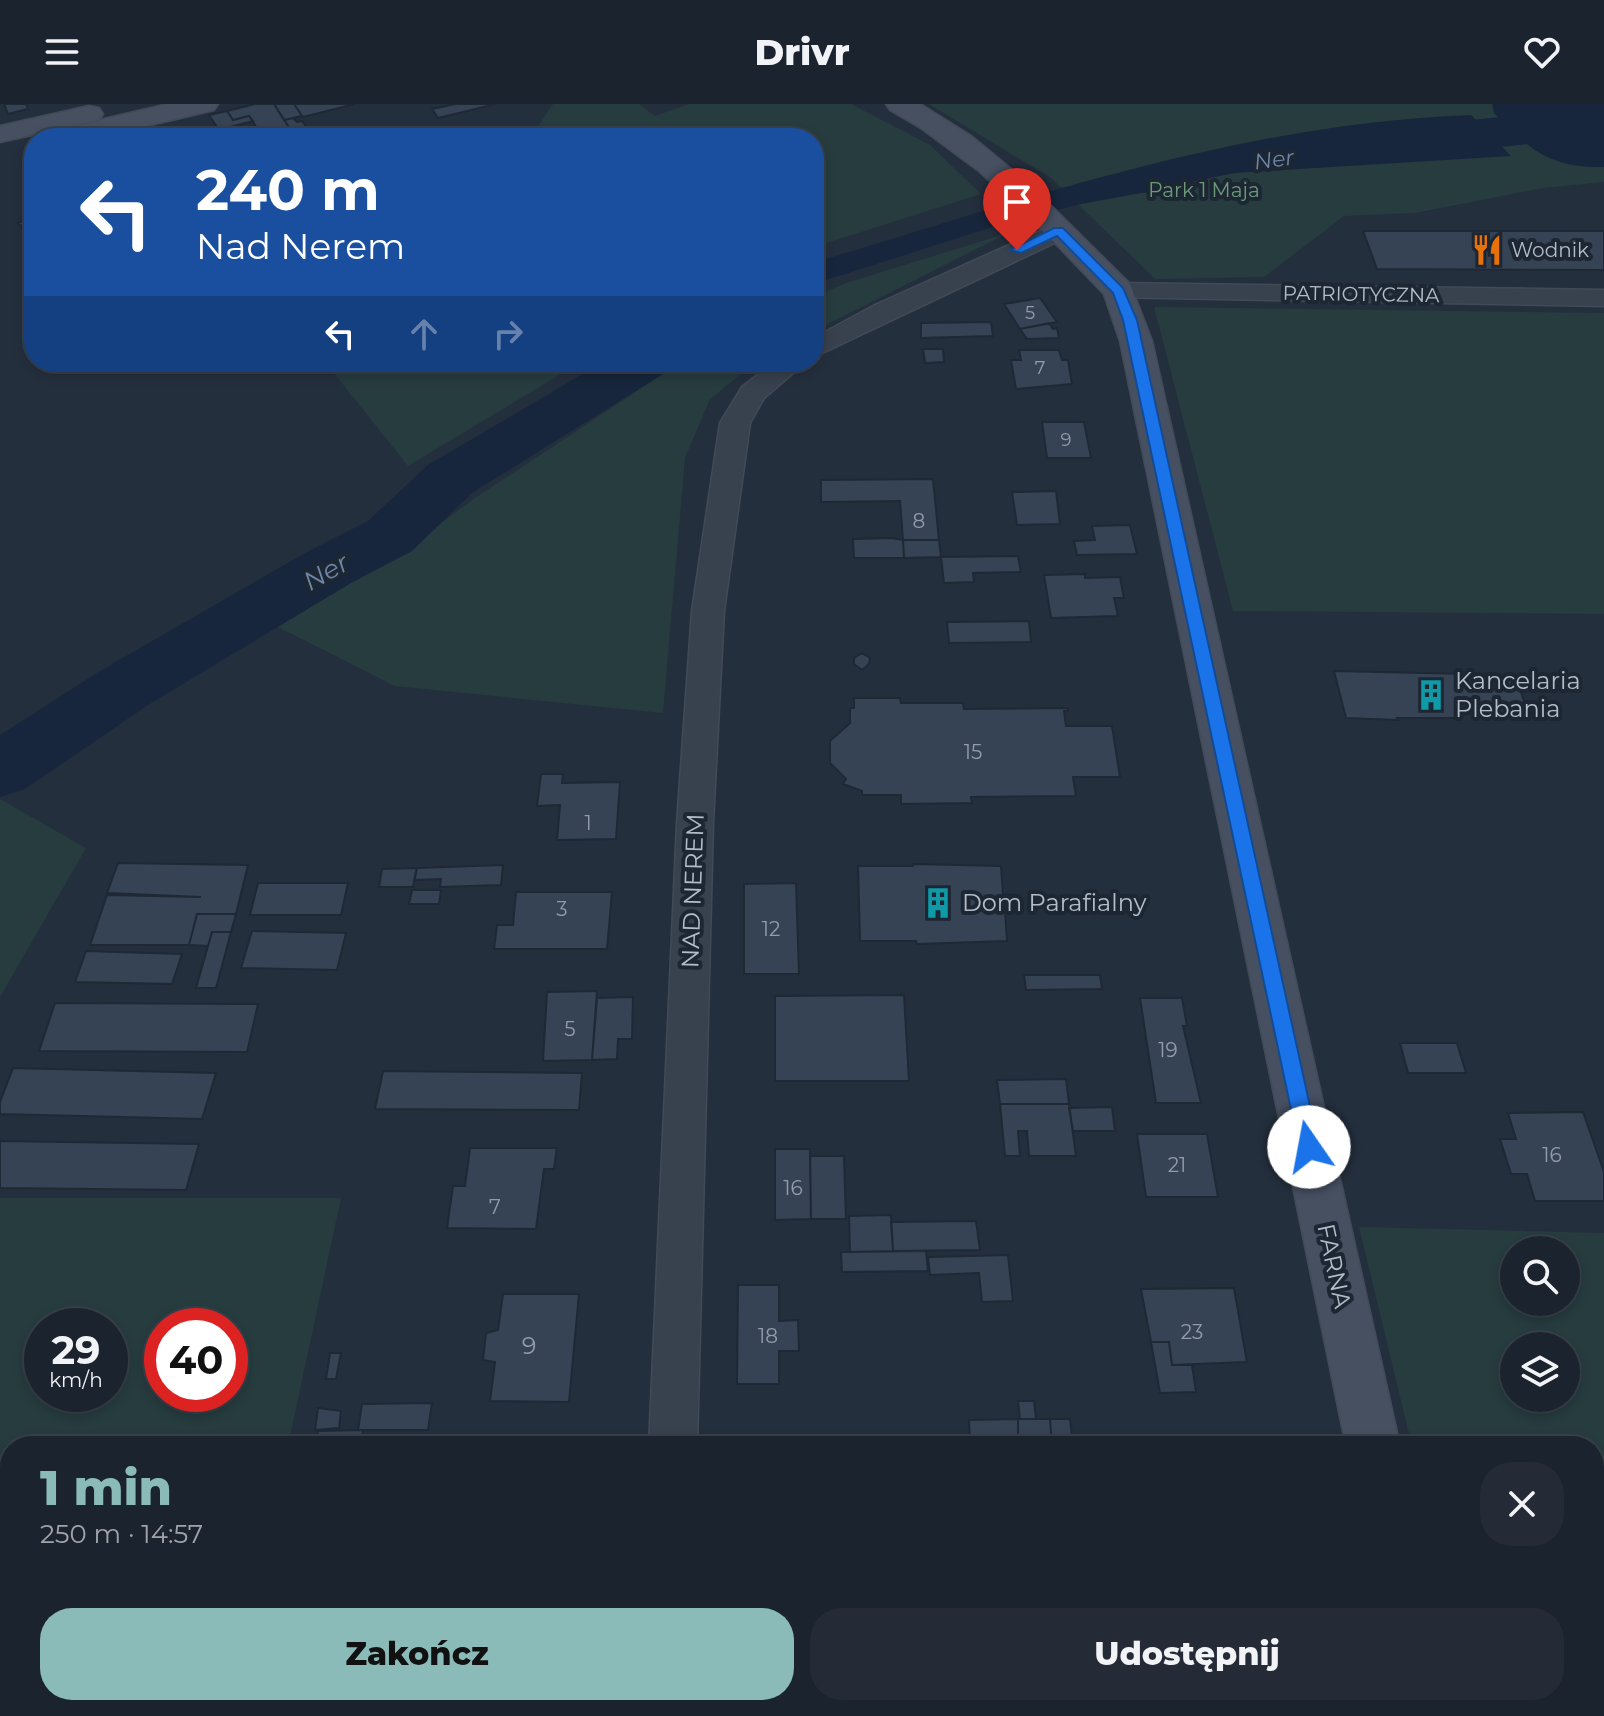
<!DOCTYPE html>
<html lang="pl">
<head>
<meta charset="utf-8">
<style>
	body { margin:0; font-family:Montserrat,sans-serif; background:#242b36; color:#f1f3f6; height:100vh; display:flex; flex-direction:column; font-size:30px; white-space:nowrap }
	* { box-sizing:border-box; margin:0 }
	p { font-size:26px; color:#a0a4aa }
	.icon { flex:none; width:44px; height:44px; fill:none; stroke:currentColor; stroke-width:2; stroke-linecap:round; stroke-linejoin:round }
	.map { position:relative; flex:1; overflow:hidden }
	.side { position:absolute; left:0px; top:1332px; width:1604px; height:280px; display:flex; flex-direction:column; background:#1b232e; border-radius:32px 32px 0 0; box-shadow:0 4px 12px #0003,0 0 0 2px #39404a }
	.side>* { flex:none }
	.top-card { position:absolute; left:24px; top:24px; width:800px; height:244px; border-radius:32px; box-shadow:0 4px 12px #0003,0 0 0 2px #39404a; background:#1a4fa0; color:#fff; overflow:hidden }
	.tools { position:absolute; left:1500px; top:1132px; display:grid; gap:16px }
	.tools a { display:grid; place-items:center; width:80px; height:80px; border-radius:50%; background:#1b232e; box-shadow:0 4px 12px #0003,0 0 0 2px #39404a; font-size:40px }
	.speed { position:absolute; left:24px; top:1204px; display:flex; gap:16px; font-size:40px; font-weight:700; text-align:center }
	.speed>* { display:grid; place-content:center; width:104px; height:104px; border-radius:50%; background:#1b232e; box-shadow:0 4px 12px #0003,0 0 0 2px #39404a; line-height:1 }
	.speed small { font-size:20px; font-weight:400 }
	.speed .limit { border:12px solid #d22; background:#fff; color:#111 }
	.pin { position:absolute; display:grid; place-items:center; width:68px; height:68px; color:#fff; margin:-82px -34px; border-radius:50% 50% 50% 0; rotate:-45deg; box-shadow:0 0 8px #0007 }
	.pin .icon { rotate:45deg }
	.me { position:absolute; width:88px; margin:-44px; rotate:348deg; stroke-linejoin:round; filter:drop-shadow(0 0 6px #0008) }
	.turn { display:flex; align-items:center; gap:28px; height:168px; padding:0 40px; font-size:36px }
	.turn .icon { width:104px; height:104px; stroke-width:2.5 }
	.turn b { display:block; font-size:56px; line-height:68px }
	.lanes { display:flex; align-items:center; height:76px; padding:0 40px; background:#0003; justify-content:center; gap:40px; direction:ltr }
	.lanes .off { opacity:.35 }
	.round { display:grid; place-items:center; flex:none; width:84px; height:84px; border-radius:32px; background:#242b36 }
	.head { display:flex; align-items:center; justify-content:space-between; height:136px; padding:0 40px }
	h1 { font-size:48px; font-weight:800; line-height:60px; color:#8bbbb9 }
	.primary-button { display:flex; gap:16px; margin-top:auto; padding:16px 40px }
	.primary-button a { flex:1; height:92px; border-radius:32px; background:#8bbbb9; color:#111; font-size:32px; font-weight:800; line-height:92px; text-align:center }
	.primary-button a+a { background:#242b36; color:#f1f3f6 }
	header { display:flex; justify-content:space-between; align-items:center; height:104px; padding:0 40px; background:#1b232e; font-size:36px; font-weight:800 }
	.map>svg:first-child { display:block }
	.green { fill:#263c3f; fill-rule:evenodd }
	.water { fill:#17263c }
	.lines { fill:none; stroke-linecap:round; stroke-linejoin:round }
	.river { fill:#17263c; fill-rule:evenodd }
	.building { fill:#364354; stroke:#1f2835; stroke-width:2 }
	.street-casing { stroke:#414a57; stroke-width:3 }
	.secondary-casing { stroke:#414a57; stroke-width:3 }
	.street { fill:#38414e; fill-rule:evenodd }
	.secondary { fill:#465061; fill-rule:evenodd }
	.route { fill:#1a73e8; stroke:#114b97; stroke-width:2 }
	.labels { text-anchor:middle; stroke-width:8; stroke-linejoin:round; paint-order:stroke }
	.far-number-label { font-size:18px; fill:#929caa }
	.far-park-label { font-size:20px; fill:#6b9a76; stroke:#1d2633 }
	.far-poi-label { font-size:20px; fill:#b4bcc9; stroke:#1d2633; text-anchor:start }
	.far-street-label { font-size:20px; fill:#b4bcc9; stroke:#1d2633 }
	.number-label { font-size:20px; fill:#929caa }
	.far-water-label { font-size:22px; font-style:italic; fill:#6d86a8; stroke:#1d2633 }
	.poi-label { font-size:24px; fill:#b4bcc9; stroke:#1d2633; text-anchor:start }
	.street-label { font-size:24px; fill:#b4bcc9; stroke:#1d2633 }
	.near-number-label { font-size:24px; fill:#929caa }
	.water-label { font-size:26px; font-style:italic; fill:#6d86a8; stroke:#1d2633 }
</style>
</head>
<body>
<header><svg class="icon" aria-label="menu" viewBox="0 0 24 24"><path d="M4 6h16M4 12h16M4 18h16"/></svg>Drivr<svg class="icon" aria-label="heart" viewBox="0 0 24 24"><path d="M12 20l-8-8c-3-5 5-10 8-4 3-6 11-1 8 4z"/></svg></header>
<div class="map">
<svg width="1604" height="1612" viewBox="0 0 1604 1612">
	<rect width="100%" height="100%" fill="#242f3e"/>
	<path class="green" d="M553 0H639L655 12 689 0H851L930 41 981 90 814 143V34H530Z
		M929 0H1604V78L1543 84 1415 109 1344 112 1264 173 1155 175 1051 74Z
		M1008 129 814 227V193L846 179Z
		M1154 203 1604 209V510L1233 507Z
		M325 258H581L408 362Z
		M681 258H756L710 295 685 354 663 609 395 582 268 518 410 442 475 394Z
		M0 695 86 744 0 893Z
		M0 1094H341L288 1342H10V1602H233L231 1612H0ZM110 1222V1290H42V1222ZM230 1222V1290H162V1222Z
		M1359 1123 1604 1129V1612H1477L1475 1602H1594V1342H1412ZM1514 1146H1566V1198H1514ZM1514 1242H1566V1294H1514Z"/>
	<path class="water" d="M1492 0H1604V63C1550 64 1530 46 1494 9Z
		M1471 11 1511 52 1235 69 1195 77 1174 88 1141 89 1081 100 986 125 814 180V160L826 155C1037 91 1249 19 1471 11Z
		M621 258H657L594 301 454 385 410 417 397 404C464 342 545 307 621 258Z"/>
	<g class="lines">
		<path class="river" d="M1604 2V32L1386 55 1369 50 1361 40 1369 30 1386 25Z
			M603 258H671L663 270 472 389 412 447 351 479 148 601 25 685 0 693V631L100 567 305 449 368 417 428 361Z"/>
	</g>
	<path class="building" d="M4 0H26L28 5 8 10Z
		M255 0H274L289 23 261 30 249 12 233 16 227 7Z
		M274 0H294L302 12 284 16Z
		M294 0H355L303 13Z
		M455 0H496L438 14 432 5Z
		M227 7 233 16 249 12 253 17 219 26 209 11Z
		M293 14 297 18 302 17 310 28 295 32 284 16Z
		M30 113 34 114V151L22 124H24L18 119Z
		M1363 127H1604V166L1377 165Z
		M1040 194 1057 218 1020 225 1004 200Z
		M991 218 993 232 921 234V219Z
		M1049 219 1053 225 1057 224 1059 234 1027 235 1020 225Z
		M923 245H943L944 258 925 259Z
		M1019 246H1059L1062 256H1068L1072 280 1016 285 1011 256H1021Z
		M1042 318H1084L1091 354H1047Z
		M933 375 939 436H903L900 397 821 398V376Z
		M1056 387 1060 420 1017 421 1012 388Z
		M1130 421 1137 450 1077 451 1074 437 1095 436 1092 422Z
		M892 434 903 436 904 454H854L853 435Z
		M903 436H939L941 453 904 454Z
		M1018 452 1021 468 973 469 974 478 944 479 941 453Z
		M1085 470V474L1120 473 1124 494H1114L1118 512 1051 514 1044 471Z
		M1029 517 1031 538 949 539 947 518Z
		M862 549 870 554 869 560 862 566 854 560V554Z
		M1334 567 1515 571 1529 611 1456 610 1457 614H1397L1398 616 1346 614Z
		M854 594H900L901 599H963L964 605 1068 604V607H1064L1066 622H1112L1120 673H1073L1076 692 971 693 972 699 901 700V691H862V687L843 680 846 675 830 659V637L850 619V604H854Z
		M541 670H563L562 679 620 678 616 735 557 736 560 701 537 702Z
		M118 759 248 761 236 810H197L189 841H90L107 791 201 793 107 789Z
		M913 760 1001 762 1003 790 1018 791 1019 807H1005L1007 837 917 840 916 837H860L858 762H913Z
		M503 761 501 781 440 783 441 775 414 776 417 764Z
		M417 764 413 783H379L382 765Z
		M258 779H348L341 811H250Z
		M796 779 799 870H744V780Z
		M412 786H441L439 800H409Z
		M516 788H612L607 845H494L497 821H513Z
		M197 810H236L231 828H212L208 842 189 841Z
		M252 827 346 829 337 866 241 864Z
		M212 828H231L216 884H196Z
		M86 847 182 850 172 880 75 878Z
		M1024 871H1100L1102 885 1026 886Z
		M597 887 592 956 543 957 547 888Z
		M904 891 909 977H775V892Z
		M633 893 632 935H618L617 955 592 956 597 894Z
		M1140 894H1182L1187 922H1183L1201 999H1156Z
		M55 899 258 900 247 948 39 947Z
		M1400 939H1457L1466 969H1408Z
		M13 964 216 969 202 1015 0 1010V998Z
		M383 967 582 969 579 1006 375 1005Z
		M1066 975 1069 1000H1000L997 976Z
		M1000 1000H1069L1076 1052H1029L1027 1027H1018L1020 1052H1005Z
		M1112 1003 1115 1027H1073L1069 1004Z
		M1583 1008 1604 1068V1097H1535L1527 1070H1511L1500 1035H1516L1508 1009Z
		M1137 1030H1207L1218 1093H1146Z
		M0 1037 199 1040 186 1086 0 1084Z
		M470 1044H557L554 1065H544L536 1125 447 1124 453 1082H465Z
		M775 1045H810L811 1115 775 1116Z
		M810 1052H844L846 1115H811Z
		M891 1111 893 1147 850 1148 849 1112Z
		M976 1117 980 1146 893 1147 891 1118Z
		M926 1147 928 1167 842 1168 841 1148Z
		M1008 1151 1013 1197 982 1198 979 1169 930 1171 928 1153Z
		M738 1181H779V1217L798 1216 799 1247H779V1280H737Z
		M1234 1184 1247 1258 1172 1261 1169 1238H1151L1141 1185Z
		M503 1190H579L569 1298 490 1297 495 1258 483 1256 486 1229 498 1226Z
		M1151 1238H1169L1172 1261H1192L1196 1288 1160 1289Z
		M330 1249H341L336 1275H326Z
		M1018 1297H1034L1036 1315H1020Z
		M432 1299 428 1326H358L362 1300Z
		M318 1304 341 1307 339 1324 315 1326Z
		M1018 1315V1342H970L969 1316Z
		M1018 1315H1050L1052 1342H1018Z
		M1050 1315H1070L1073 1342H1052Z
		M363 1326 361 1342H315L318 1327Z
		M1188 1334 1190 1342H1162L1161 1335Z
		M467 1602H548L547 1612H465Z
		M762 1602H840V1612H762Z
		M1175 1602H1310L1311 1612H1176Z"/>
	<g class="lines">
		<defs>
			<path id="street" d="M1058 119 1067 121 1071 127 1067 133 814 253V234L875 201Z
				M1119 179 1604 186V202L1109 193 1105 187 1109 181Z
				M774 258H806L764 294 750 319 724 507 713 719 697 1342H649L677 719 692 507 720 319 742 283Z
				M639 1602H691L690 1612H638Z"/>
			<path id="secondary" d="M168 0H218L214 6 95 34H45L49 28Z
				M886 0H920L971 32 1027 78 1130 180 1152 237 1400 1342H1346L1120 237 1104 190 1058 142 979 67 921 24 890 6Z
				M89 2 99 4 103 10 99 16 0 38V22Z
				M1400 1602H1460L1462 1612H1402Z"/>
		</defs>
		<use href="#street" class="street-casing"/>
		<use href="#secondary" class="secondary-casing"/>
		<use href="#street" class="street"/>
		<use href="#secondary" class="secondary"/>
	</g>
	<path class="route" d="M1054 124H1063L1123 184 1137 216 1319 1043 1316 1050 1309 1052 1301 1050 1299 1043 1123 216 1113 189 1057 132 1021 149 1010 146Z"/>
	<defs>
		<symbol id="restaurant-bare" viewBox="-9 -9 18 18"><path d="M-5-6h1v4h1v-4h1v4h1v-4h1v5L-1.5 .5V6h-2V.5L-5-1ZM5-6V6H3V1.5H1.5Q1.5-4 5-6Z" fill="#e8710a" stroke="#1d2633" stroke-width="2.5" paint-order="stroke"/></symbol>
		<symbol id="building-bare" viewBox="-9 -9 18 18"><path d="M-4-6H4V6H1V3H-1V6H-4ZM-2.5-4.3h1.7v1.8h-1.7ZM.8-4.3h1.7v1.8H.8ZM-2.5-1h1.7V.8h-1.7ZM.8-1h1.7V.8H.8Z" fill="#0f9aa8" stroke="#1d2633" stroke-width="2.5" paint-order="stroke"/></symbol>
	</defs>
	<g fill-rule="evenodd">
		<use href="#restaurant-bare" x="1465" y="124" width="44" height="44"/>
		<use href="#building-bare" x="1409" y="569" width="44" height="44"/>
		<use href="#building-bare" x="916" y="777" width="44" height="44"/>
	</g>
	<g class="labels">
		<g class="far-number-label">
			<text x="1030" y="215">5</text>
			<text x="1040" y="270">7</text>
			<text x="1066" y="342">9</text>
		</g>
		<g class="far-park-label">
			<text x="1204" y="93">Park 1 Maja</text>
		</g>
		<g class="far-poi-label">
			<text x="1511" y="153">Wodnik</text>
		</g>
		<g class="far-street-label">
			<text transform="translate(1361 190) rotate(1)" y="7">PATRIOTYCZNA</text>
		</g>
		<g class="number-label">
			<text x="919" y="424">8</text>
			<text x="973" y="655">15</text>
			<text x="588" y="726">1</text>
			<text x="562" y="812">3</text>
			<text x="771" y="832">12</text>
			<text x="570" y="932">5</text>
			<text x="1168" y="953">19</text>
			<text x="1552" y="1058">16</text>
			<text x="1177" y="1068">21</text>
			<text x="793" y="1091">16</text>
			<text x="495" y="1110">7</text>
			<text x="1192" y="1235">23</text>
			<text x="768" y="1239">18</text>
		</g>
		<g class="far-water-label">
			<text transform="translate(1274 55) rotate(-7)" y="8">Ner</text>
		</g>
		<g class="poi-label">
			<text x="1455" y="585">Kancelaria<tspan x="1455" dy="28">Plebania</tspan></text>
			<text x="962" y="807">Dom Parafialny</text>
		</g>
		<g class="street-label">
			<text transform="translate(693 787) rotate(-88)" y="8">NAD NEREM</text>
			<text transform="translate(1334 1162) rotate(78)" y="8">FARNA</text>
		</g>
		<g class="near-number-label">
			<text x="529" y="1250">9</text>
		</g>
		<g class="water-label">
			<text transform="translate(326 468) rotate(-30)" y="9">Ner</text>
		</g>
	</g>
</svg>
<div class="tools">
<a><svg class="icon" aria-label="search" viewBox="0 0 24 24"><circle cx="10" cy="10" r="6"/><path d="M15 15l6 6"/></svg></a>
<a><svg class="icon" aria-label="layers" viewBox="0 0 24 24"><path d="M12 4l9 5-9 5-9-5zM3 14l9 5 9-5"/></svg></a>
</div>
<div class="speed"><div>29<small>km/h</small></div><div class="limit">40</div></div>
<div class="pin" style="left:1017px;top:146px;background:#d93025"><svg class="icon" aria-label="arrive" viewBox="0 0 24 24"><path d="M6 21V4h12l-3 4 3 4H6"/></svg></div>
<svg class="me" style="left:1309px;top:1043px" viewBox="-20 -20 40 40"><circle r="19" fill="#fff"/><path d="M0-13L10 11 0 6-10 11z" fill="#1a73e8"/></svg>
<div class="top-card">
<div class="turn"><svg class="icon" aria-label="left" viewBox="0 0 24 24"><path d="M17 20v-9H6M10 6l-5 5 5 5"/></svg><div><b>240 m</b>Nad Nerem</div></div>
<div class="lanes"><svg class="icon" aria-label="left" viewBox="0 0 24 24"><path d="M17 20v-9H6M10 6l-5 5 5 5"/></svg><svg class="icon off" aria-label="ahead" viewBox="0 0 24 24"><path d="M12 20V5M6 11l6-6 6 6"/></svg><svg class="icon off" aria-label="right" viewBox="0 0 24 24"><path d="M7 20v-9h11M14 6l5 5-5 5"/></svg></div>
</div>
<section class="side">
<div class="head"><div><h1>1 min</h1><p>250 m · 14:57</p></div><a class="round"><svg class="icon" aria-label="close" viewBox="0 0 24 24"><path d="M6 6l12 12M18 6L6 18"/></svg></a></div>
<div class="primary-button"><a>Zakończ</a><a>Udostępnij</a></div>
</section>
</div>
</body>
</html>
